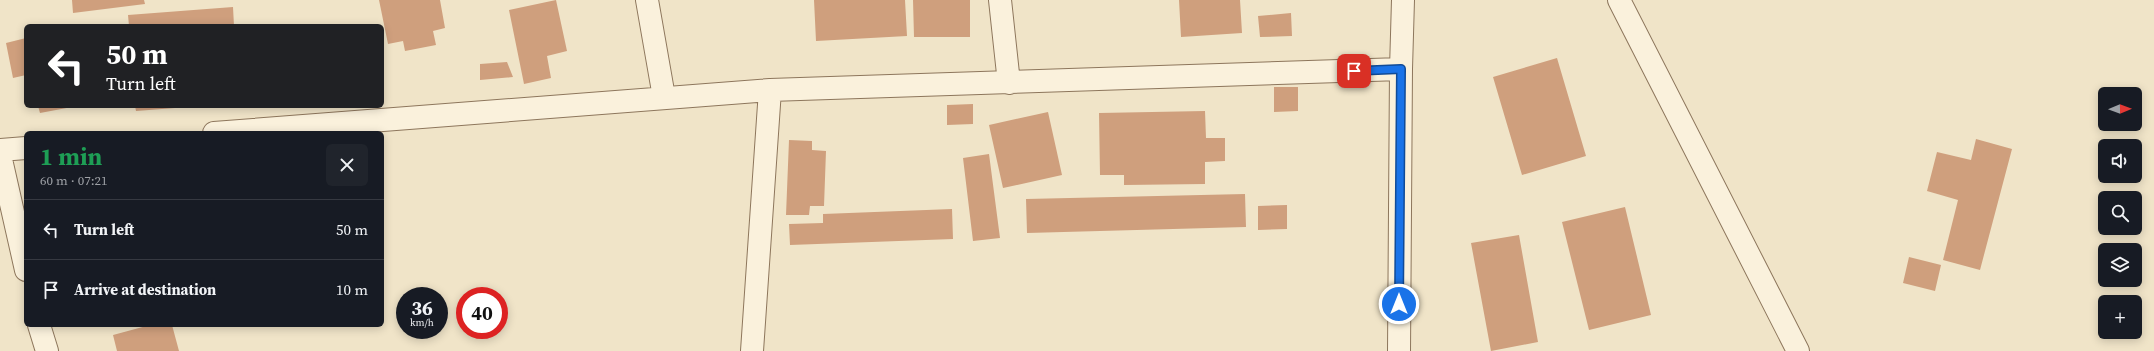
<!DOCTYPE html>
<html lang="en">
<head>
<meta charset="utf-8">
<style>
	body { margin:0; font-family:"Source Serif 4",serif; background:#20242c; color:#f1f3f6; height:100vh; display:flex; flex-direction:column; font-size:15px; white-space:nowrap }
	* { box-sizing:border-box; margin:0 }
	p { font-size:13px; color:#9ea1a6 }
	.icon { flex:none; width:22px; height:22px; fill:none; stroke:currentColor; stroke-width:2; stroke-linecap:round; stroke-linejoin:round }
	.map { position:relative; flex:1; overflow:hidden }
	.panel { position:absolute; left:24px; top:131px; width:360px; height:196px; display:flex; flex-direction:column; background:#171b24; border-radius:6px; box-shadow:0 2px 10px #0003 }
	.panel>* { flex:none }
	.guide { position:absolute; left:24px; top:24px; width:360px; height:84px; border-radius:6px; box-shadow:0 2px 10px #0003; background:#202124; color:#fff; overflow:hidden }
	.needle { width:26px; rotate:89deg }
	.tools { position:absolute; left:2098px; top:87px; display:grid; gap:8px }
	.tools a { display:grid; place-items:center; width:44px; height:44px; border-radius:6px; background:#171b24; box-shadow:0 2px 10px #0003; font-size:20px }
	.speed { position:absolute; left:396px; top:287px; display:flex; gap:8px; font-size:20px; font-weight:700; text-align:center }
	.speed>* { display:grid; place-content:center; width:52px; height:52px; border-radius:50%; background:#171b24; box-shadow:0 2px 10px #0003; line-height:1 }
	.speed small { font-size:10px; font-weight:400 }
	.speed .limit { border:6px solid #d22; background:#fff; color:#111 }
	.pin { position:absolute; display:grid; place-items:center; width:34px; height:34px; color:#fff; margin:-17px; border-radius:8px; box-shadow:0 2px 6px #0006 }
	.me { position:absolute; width:44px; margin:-22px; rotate:0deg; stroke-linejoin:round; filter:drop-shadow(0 0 3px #0008) }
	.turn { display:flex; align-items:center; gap:14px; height:84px; padding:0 16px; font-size:18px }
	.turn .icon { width:52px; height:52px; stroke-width:2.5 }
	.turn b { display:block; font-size:28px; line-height:34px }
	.round { display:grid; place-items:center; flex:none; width:42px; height:42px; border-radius:6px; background:#20242c }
	.headline { display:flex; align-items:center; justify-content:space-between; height:68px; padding:0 16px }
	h1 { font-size:24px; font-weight:700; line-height:30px; color:#1e9e55 }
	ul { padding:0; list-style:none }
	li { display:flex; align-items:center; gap:12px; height:60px; padding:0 16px; border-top:1px solid #363941 }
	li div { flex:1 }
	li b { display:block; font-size:15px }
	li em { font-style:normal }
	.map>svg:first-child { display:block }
	.building { fill:#cf9f7d }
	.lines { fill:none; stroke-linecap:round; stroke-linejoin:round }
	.minor-casing { stroke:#8d765c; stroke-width:24 }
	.minor { stroke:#faf1dc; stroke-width:22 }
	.route-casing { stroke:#114b97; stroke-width:10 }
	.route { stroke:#1a73e8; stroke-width:7 }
</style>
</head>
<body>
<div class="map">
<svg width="2154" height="351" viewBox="0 0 2154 351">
	<rect width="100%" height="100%" fill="#f0e4c8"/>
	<path class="building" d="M72 0H144L145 4 73 13Z
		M379 0H440L445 28 433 31 436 45 405 51 403 41 388 44Z
		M556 0 567 51 547 56 551 78 524 84 509 10Z
		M814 0H905L907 36 816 41Z
		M913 0H970V37H914Z
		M1179 0H1240L1242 33 1181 37Z
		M233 7 234 26H129L128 15Z
		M1291 13 1292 36 1260 37 1258 16Z
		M26 38V75L13 78 6 43Z
		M1557 58 1586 156 1522 175 1493 77Z
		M507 62 513 77 480 80V64Z
		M1274 87H1298V111L1274 112Z
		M973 104V124L947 125V105Z
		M38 106H71L72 107 40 113Z
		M135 106H188V107L136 111Z
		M1205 111 1206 138H1225V161L1205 162V184L1124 185V175H1100L1099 113Z
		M1048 112 1062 175 1003 188 989 125Z
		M1976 139 2012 149 1980 270 1943 260 1958 200 1927 191 1937 152 1971 160Z
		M789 140 812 141V150L826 151 824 206H810L809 215H786Z
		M989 154 1000 238 973 241 963 158Z
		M1245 194 1246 227 1027 233 1026 199Z
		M1287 205V229L1258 230V206Z
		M1625 207 1651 315 1589 330 1562 222Z
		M952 209 953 239 790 245 789 224 823 223V214Z
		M1519 235 1538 342 1491 351 1471 243Z
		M1909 257 1941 265 1935 291 1903 283Z
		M150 325H172L179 351H117L113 335Z"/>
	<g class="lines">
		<defs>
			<path id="minor" d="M647 0 664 97
				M1000 0 1009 83
				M1619 0 1798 351
				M214 133 770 90 1401 69
				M0 150 26 148
				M0 155 26 270
				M39 325 47 351
				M752 351 770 90
				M1399 351 1401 69 1403 0"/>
		</defs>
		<use href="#minor" class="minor-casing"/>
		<use href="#minor" class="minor"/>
	</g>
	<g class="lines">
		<defs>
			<path id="route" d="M1354 71 1401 69 1399 304"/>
		</defs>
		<use href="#route" class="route-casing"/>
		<use href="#route" class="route"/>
	</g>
</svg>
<div class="tools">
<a><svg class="needle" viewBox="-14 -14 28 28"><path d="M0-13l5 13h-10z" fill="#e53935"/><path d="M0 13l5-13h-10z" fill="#9ea1a6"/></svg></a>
<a><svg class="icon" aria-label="sound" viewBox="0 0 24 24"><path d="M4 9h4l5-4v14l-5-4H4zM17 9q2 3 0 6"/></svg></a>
<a><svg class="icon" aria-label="search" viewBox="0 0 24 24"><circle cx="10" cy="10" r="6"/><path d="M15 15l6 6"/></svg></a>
<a><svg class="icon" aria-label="layers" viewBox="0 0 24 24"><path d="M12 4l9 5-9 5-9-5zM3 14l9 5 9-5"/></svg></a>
<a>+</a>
</div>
<div class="speed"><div>36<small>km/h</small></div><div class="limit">40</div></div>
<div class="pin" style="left:1354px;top:71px;background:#d93025"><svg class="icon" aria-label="arrive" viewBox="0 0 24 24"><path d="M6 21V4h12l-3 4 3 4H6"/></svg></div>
<svg class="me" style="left:1399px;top:304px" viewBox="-20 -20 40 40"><circle r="17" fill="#1a73e8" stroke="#fff" stroke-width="3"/><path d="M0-11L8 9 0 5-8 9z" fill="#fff"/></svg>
<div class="guide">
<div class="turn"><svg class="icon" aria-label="left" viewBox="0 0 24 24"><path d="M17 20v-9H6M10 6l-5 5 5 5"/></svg><div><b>50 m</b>Turn left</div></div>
</div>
<section class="panel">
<div class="headline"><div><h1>1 min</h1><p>60 m · 07:21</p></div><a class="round"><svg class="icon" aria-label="close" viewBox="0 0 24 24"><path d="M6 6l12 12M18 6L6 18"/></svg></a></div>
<ul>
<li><svg class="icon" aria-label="left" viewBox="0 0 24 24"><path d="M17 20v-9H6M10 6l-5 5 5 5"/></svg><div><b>Turn left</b></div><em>50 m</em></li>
<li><svg class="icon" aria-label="arrive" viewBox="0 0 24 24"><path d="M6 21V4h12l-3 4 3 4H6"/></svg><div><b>Arrive at destination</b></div><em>10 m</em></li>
</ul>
</section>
</div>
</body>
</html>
